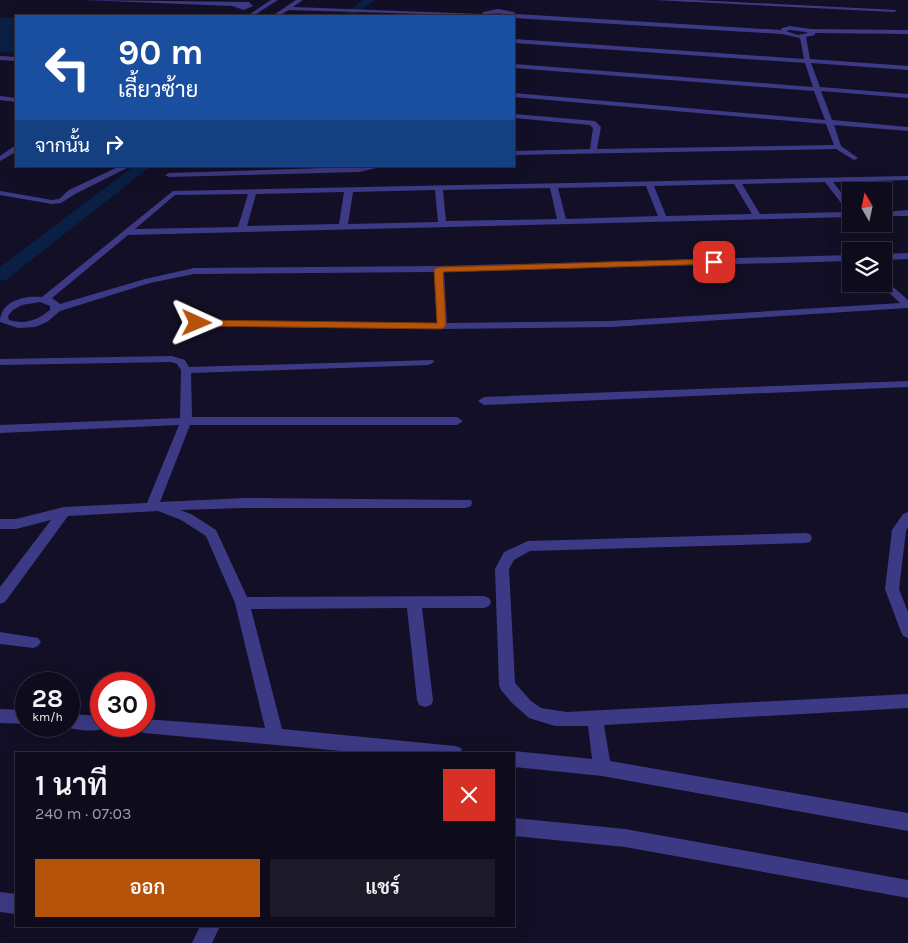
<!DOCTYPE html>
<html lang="th">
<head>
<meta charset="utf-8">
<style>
	body { margin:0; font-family:Karla,Sarabun,sans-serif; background:#1c1929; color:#f1f3f6; height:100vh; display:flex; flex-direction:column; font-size:19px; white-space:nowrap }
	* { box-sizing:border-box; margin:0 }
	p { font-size:16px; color:#9b9ba3 }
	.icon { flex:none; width:28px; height:28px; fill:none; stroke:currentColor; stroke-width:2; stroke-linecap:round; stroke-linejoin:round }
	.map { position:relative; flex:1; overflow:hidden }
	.sheet { position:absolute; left:15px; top:752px; width:500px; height:175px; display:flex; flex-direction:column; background:#0e0b1c; border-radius:0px; box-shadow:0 5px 20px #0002,0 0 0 1px #2e2b3b }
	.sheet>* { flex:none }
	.banner { position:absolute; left:15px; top:15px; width:500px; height:152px; border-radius:0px; box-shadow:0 5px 20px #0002,0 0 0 1px #2e2b3b; background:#1a4fa0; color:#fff; overflow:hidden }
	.needle { width:32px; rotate:351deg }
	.buttons { position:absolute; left:842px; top:182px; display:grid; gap:10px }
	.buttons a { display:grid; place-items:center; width:50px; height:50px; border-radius:0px; background:#0e0b1c; box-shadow:0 5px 20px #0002,0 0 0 1px #2e2b3b; font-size:25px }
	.speed { position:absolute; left:15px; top:672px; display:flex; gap:10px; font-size:25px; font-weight:700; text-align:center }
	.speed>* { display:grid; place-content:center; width:65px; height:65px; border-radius:50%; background:#0e0b1c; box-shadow:0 5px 20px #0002,0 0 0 1px #2e2b3b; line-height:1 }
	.speed small { font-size:12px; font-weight:400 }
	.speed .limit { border:8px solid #d22; background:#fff; color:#111 }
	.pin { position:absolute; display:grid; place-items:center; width:42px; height:42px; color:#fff; margin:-21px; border-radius:10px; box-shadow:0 2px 8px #0006 }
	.me { position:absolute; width:55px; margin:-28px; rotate:91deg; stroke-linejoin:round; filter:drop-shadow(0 0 4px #0008) }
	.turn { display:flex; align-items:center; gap:18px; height:105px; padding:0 20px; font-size:22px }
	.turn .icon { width:65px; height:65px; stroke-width:2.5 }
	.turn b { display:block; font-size:35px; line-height:42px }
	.then { display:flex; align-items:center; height:48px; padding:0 20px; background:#0003; gap:10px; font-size:19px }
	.round { display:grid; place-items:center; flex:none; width:52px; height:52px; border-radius:0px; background:#1c1929 }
	.head { display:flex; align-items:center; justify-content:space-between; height:85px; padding:0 20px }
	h1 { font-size:30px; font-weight:600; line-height:38px }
	.button { display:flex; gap:10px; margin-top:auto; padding:10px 20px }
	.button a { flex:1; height:58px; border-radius:0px; background:#b45309; color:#fff; font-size:20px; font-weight:600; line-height:58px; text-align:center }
	.button a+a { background:#1c1929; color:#f1f3f6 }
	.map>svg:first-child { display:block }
	.water { fill:#0a1f44 }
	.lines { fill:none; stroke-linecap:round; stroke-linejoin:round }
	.canal { fill:#0a1f44; fill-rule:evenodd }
	.minor { fill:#3d3a85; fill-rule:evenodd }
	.tertiary { fill:#3d3a85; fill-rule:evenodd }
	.route { fill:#b45309; stroke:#753606 }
</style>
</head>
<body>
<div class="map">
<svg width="908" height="943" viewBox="0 0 908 943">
	<rect width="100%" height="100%" fill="#130f26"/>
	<path class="water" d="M0 17 16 18V53L0 52Z"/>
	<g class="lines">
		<path class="canal" d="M363 0H375L352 16H341Z
			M134 166H151L6 280 0 281V267Z"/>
		<path class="minor" d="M82 0 249 2 253 6 244 10 232 6Z
			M271 0H278L253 16H247Z
			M296 0H303L293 7 482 14 483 12 498 9 514 12 516 14 781 30 782 28 790 26 811 29 908 30V34L815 33V35L806 37 810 59 908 66V70L811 63 820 87 908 94V98L821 91 832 120 908 127V131L834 125 841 146 858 158 854 160 836 149 514 155V151L590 149 593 128 590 125 514 118V114L595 121 601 127 597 149 834 145 826 124 514 97V93L825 120 814 91 514 68V64L813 87 805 63 514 43V39L804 59 800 38 782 34 514 18C506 13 498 13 487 14V16L289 10 278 16H272ZM790 30 806 32 808 33 798 35 786 31Z
			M654 0H694L897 10 894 12Z
			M0 96 16 98V102L0 100Z
			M120 166H131L75 194 61 203 52 204 0 195V191L52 200 59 199 69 190Z
			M385 166 359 172 169 177 165 175 169 173Z
			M908 176V180L833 182 851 205V217L128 235 52 298 60 304 145 279 194 268 439 266 851 255V261L444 272 447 323 611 321 900 303 880 284H884V279L908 300V308L611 327 442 329 197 326 193 325V321L437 323 434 272 194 274 150 283 60 311 47 322 35 327 18 328 0 322C0 301 24 295 42 297L173 191ZM825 182 848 212 760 214 742 184ZM734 184 752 214 666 216 654 186ZM646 186 658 216 566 219 558 188ZM550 188 557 219 446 221 443 190ZM435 190 438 222 348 224 353 192ZM344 192 339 224 247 226 256 194ZM248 194 238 227 135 229 175 195ZM40 302 50 306V310C38 320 25 325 9 320L8 316 13 310 22 305Z
			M908 210V216H884V212Z
			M908 253V259L884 260V254Z
			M172 356 185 360 189 367 433 360 434 362 429 365 191 373 192 417H457L463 421 457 425H190L160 502 244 498 471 500 472 503 471 506 466 508H244L180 510 191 514 216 530 247 597 484 596 489 598 491 602 489 606 484 608H422L433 700 431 705 425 707 419 705 417 700 407 608 251 609 282 729 455 746 461 748 463 754H375L144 733 138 731 136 726H144V719L265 728 235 603 206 536 181 520 158 511 68 516 5 602 0 604V587L51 520 16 529H0V519H16L64 507 147 503 179 425 0 433V425L180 418 181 370 177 364 171 362 0 365V359Z
			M908 381V387L484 405 478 401 484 397Z
			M908 512V527L906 531 899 589 908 612V638L903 636 901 632 885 589 892 530 903 514Z
			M805 533 810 534 812 538 810 542 805 543 530 551 514 560 509 569 515 683 531 701 541 708 567 712 908 694V708L604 725 610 761 908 813V831L602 776 514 767V754H508L514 751 592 759 588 726H555L529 718 511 702 501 690 499 685 495 569 504 552 528 541Z
			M0 632 38 638 41 642 38 646 33 648 0 644Z
			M0 709 26 710V724L0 723Z
			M69 714 101 716V726H108C99 734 74 730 63 726H69Z
			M514 818 625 829 908 880V898L625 847 514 836Z
			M0 892 16 894V914L0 912Z
			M200 926H220L212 943H192Z"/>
		<path class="tertiary" d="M0 56 16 57V61L0 60Z
			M13 147H16V152L0 161V156Z"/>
	</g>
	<path class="route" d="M714 259 717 260V264L443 272 446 326 442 329 197 326 193 323 197 320 437 323 434 269 439 267Z"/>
</svg>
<div class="buttons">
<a><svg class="needle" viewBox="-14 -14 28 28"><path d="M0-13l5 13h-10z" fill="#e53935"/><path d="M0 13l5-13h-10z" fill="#9b9ba3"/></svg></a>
<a><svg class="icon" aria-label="layers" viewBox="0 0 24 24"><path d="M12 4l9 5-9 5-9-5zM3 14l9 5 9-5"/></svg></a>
</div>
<div class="speed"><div>28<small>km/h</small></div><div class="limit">30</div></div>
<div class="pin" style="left:714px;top:262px;background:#d93025"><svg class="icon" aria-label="arrive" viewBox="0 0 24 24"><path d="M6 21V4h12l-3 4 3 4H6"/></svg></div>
<svg class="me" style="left:197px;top:323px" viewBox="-20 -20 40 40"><path d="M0-17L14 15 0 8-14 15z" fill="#b45309" stroke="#fff" stroke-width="4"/></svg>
<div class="banner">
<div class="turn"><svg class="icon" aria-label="left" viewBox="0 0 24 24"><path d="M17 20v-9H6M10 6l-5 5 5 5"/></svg><div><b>90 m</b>เลี้ยวซ้าย</div></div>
<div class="then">จากนั้น<svg class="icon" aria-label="right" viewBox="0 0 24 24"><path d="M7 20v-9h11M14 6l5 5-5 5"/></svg></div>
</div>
<section class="sheet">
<div class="head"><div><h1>1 นาที</h1><p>240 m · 07:03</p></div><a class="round" style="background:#d93025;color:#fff"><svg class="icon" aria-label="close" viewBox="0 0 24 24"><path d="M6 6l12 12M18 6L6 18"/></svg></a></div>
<div class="button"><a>ออก</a><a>แชร์</a></div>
</section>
</div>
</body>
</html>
